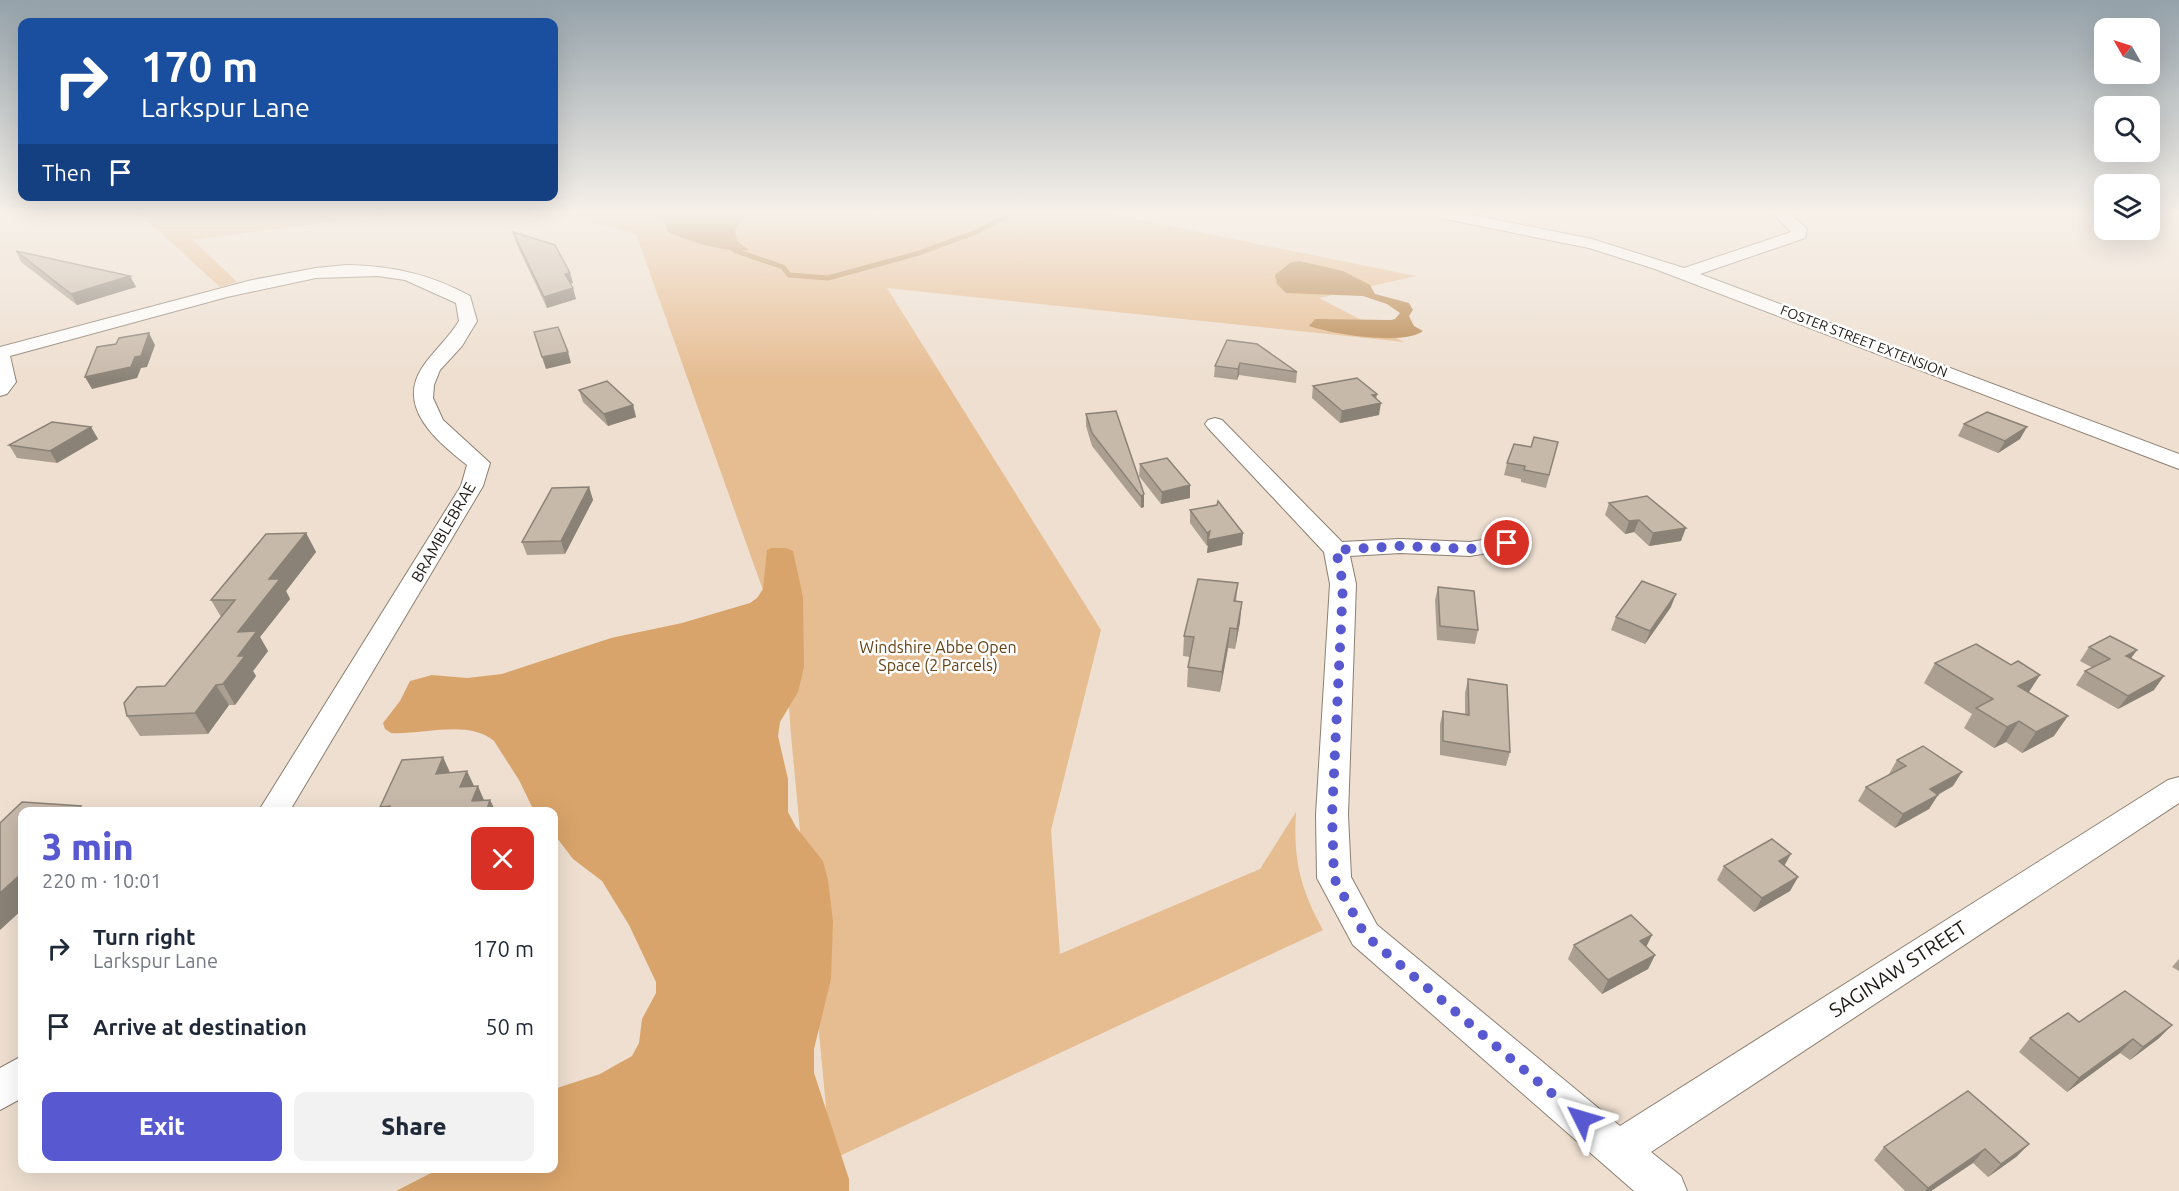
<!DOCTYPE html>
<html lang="en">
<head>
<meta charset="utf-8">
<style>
	body { margin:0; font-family:Ubuntu,sans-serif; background:#f2f2f3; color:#1f2937; height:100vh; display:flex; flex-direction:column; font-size:22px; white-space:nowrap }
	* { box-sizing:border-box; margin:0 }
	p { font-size:20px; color:#747a83 }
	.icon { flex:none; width:33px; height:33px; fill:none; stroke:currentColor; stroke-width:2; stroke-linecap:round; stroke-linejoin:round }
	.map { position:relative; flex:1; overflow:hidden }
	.panel { position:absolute; left:18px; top:807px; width:540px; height:366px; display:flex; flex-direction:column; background:#fff; border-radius:12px; box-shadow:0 6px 24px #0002 }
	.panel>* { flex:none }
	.top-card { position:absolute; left:18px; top:18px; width:540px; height:183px; border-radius:12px; box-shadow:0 6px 24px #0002; background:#1a4fa0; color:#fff; overflow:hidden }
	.needle { width:39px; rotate:309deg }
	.tools { position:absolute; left:2094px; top:18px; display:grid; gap:12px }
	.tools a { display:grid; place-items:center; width:66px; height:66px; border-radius:12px; background:#fff; box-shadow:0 6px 24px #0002; font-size:30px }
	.pin { position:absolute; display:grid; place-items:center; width:51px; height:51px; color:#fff; margin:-26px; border:3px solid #fff; border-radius:50%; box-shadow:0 2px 6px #0007 }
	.me { position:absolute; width:66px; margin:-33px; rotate:310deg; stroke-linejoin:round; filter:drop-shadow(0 0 4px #0008) }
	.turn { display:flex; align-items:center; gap:21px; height:126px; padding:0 24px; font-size:27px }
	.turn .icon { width:78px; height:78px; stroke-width:2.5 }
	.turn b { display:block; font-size:42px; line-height:51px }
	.then { display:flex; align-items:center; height:57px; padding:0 24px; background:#0003; gap:12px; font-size:22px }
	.round { display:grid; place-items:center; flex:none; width:63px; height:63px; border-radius:12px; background:#f2f2f3 }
	.headline { display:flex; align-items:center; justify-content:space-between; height:102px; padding:0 24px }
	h1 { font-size:36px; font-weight:800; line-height:45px; color:#5859d0 }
	.primary-button { display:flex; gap:12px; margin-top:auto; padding:12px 24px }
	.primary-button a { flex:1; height:69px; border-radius:12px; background:#5859d0; color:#fff; font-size:24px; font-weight:800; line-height:69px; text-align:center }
	.primary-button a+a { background:#f2f2f3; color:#1f2937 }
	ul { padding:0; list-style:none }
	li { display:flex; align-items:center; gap:18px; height:78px; padding:0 24px }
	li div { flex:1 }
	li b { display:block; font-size:22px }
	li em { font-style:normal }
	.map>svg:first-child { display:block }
	.green { fill:#e6bc91 }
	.forest { fill:#d9a46b }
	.water { fill:#b8864d }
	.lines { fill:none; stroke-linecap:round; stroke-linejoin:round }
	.stream { stroke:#b8864d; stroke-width:5 }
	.minor-casing { stroke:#8d7f71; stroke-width:2 }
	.minor { fill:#fff; fill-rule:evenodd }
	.wall { fill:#ab9f92 }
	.shaded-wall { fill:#8b8277 }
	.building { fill:#c7b9aa; stroke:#8b8277; stroke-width:1.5 }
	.route { stroke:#5859d0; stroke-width:10; stroke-dasharray:0 18 }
	.labels { text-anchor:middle; stroke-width:5; stroke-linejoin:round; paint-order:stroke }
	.far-street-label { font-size:14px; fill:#1d1812; stroke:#fff }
	.street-label { font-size:16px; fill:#1d1812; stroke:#fff }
	.park-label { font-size:16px; fill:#674317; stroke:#fff }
	.near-street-label { font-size:20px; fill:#1d1812; stroke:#fff }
</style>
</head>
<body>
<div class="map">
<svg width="2179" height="1191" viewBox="0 0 2179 1191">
	<rect width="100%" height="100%" fill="#eedfd0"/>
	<path class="green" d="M139 213H396L193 240 237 282 220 287Z
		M515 213H871L875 217 889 213H1105L1416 276 1319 298 1404 342 887 288 1101 630 1051 830 1060 954 1260 869 1296 812C1293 859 1300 888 1323 930L831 1160 791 735 785 652 636 234 587 220Z"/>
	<path class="forest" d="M771 548H786L793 551 803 597 804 667 798 692 780 722 778 736 788 779V812L796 827 823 861 828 880 833 921 831 979 814 1049V1073L849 1179V1191H396L439 1169 554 1168V1089L600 1074 632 1056 639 1043 642 1019 656 993V982L629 925 602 881 573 859 554 834V812L534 811 519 780 494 741C468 719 423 735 391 733L385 729 383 723 400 701 410 681 432 675 467 678 502 674 611 638 682 623 750 603 757 598 763 589 767 550Z"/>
	<path class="water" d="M594 213H747L735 231 737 241 749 250C722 252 693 243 668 232L664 220 653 216Z
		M1299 261 1343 271 1370 285 1375 294 1409 303 1413 310 1409 316 1414 326 1423 331C1404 346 1332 334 1309 326L1315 319 1391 320 1395 319 1400 313 1387 304 1363 296 1286 293 1277 284 1275 275 1290 263Z"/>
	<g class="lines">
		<path class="stream" d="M730 246 736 251 783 267 789 275 828 278 919 253 976 232 1012 213"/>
		<defs>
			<path id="minor" d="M1433 213H1463L1592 239 1684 268 1791 232 1773 213H1789L1807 229 1805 238 1700 274 2179 454V469L1655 269 1589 248 1440 218Z
				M347 265C393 266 430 274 470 296L477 321 462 346 440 370 434 385 433 398 443 420 490 463 483 486 289 812H258L461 486 467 465C438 442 396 408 422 368 433 351 448 339 459 321L456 303 405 280 378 276 316 278 227 297 10 356 16 382 7 394 0 396V347L252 280 316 268Z
				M1215 418 1222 420 1342 542 1400 539 1470 542 1507 536 1516 538 1519 543 1516 548 1470 556 1400 553 1350 556 1356 584 1348 815 1351 877 1377 925 1620 1126 2168 780 2179 777V803L1651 1152 1681 1176 1687 1191H1634L1353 945 1317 878 1316 815 1330 584 1324 552 1208 428 1205 424 1208 420Z
				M22 1056V1098L0 1110V1068Z"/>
		</defs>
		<use href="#minor" class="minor-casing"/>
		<use href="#minor" class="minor"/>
	</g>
	<path class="wall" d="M513 232 573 283 570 284 576 299 547 308 516 243Z
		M16 251 130 276 136 287 77 305 21 262Z
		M1257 344 1297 372 1296 383 1239 375 1237 380 1214 377 1215 366Z
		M1313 386 1376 398 1379 415 1340 423 1312 398Z
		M579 390 633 405 636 417 608 426 583 402Z
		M1086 414 1144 494V507L1141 508 1092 446 1086 426Z
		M1964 424 2020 439 1998 453 1958 436Z
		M91 427 98 439 57 463 17 458 9 445Z
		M1558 442 1546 488 1521 482V479L1504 475 1507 463 1531 447Z
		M1140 464 1190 498 1161 504 1139 476Z
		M589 487 593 500 565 554 527 555 522 542Z
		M1609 503 1681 541 1649 546 1634 532 1625 534 1605 515Z
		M1190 510 1242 545 1207 553 1208 545 1207 546 1190 523Z
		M306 533 316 552 286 591 290 599 260 637 268 651 253 671 256 676 235 705H229L208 734 140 736 127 716 165 686 221 617 211 600Z
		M1238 583 1236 602 1240 622 1235 649 1228 648 1220 692 1187 687 1188 667 1190 657 1183 656 1184 636Z
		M1438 587 1478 630 1475 644 1437 640 1435 600Z
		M1671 607 1645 644 1611 630 1616 617Z
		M2089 647 2131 658 2154 690 2118 709 2076 685 2085 671 2093 668 2080 661Z
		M1935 663 2029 692 2054 736 2022 753 2006 742 1994 748 1964 728 1972 714 1924 683Z
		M1468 679 1510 752 1506 766 1440 755V724L1443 711 1465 714V693Z
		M443 757 450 772 474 786 484 800H490L496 812H383L380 807Z
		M1897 760 1953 786 1938 795 1929 809 1895 828 1858 801 1866 787 1890 774H1889Z
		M1724 866H1784L1798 877 1790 891 1754 912 1717 880Z
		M1652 935 1646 947 1655 955 1648 969 1602 994 1568 959 1574 945Z
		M2179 959V971L2172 967Z
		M2079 1022 2172 1025 2158 1039 2130 1060 2120 1053 2067 1092 2019 1052 2030 1038Z
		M2029 1144 2016 1157 1988 1177 1973 1163 1931 1191H1905L1874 1160 1884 1147Z"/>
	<path class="shaded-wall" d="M570 273 573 283 568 284 565 274Z
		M130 276 136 287 77 305 71 294Z
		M573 288 576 299 547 308 544 297Z
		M149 333 155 345 147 367 141 368 137 378 92 389 85 377 135 357Z
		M568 352 571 363 546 369 542 357Z
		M1240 363 1239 375 1237 380 1238 369Z
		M1377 394 1375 404 1381 403 1379 415 1340 423 1342 411 1372 395Z
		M633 405 636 417 608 426 604 414Z
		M91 427 98 439 57 463 50 451Z
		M2027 427 2020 439 1998 453 2005 441Z
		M1190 485V498L1161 504 1162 492Z
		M589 487 593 500 565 554 561 541Z
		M1144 494V507L1141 508V496Z
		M1639 520 1634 532 1625 534 1629 521Z
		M1686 528 1681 541 1649 546 1653 533Z
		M1210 531 1243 533 1242 545 1207 553 1208 545 1207 546V533Z
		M306 533 316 552 286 591 290 599 260 637 268 651 253 671 256 676 235 705 223 684 238 656V632L269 579Z
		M1676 594 1671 607 1645 644 1650 631Z
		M1242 602 1240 622 1235 649 1237 629Z
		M1230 628 1228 648 1220 692 1222 672Z
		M2137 650 2127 664 2126 656Z
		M2040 675 2027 695 2018 686Z
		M2164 676 2154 690 2118 709 2128 696Z
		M216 685 229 705 208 734 195 713Z
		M2068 716 2054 736 2022 753 2036 732Z
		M2019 721 2006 742 1994 748 2007 727Z
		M443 757 452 778 436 774Z
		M467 771 476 790 478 786 487 807 476 812 460 787Z
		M1962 772 1953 786 1922 803 1930 789Z
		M1938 795 1929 809 1895 828 1903 814Z
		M490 800 496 812H486Z
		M81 806 84 812H76Z
		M1791 854 1783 868 1779 861Z
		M22 873V910L0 930V893Z
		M1798 877 1790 891 1754 912 1762 898Z
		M1652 935 1645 949 1640 941Z
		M1655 955 1648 969 1602 994 1608 980Z
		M2172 1025 2158 1039 2130 1060 2143 1047Z
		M2133 1039 2120 1053 2067 1092 2079 1078Z
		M2029 1144 2016 1157 1988 1177 2001 1164Z
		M1985 1149 1973 1163 1931 1191H1925L1928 1188Z"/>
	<path class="building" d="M513 232 555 245 570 273 565 274 573 288 544 297Z
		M16 251 130 276 71 294Z
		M558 327 568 352 542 357 534 332Z
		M149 333 141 356 135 357 131 367 85 377 97 347 116 344 119 338Z
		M1227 340 1257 344 1297 372 1240 363 1238 369 1215 366Z
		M1357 378 1377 394 1372 395 1381 403 1342 411 1313 386Z
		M607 381 633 405 604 414 579 390Z
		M1116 411 1144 494 1141 496 1092 433 1086 414Z
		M1987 412 2027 427 2005 441 1964 424Z
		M52 422 91 427 50 451 9 445Z
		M1534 437 1558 442 1549 475 1524 470 1525 466 1507 463 1514 444 1531 447Z
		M1167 458 1190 485 1162 492 1140 464Z
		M589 487 561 541 522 542 552 488Z
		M1647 496 1686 528 1653 533 1639 520 1629 521 1609 503Z
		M1218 501 1243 533 1208 540 1210 531 1207 533 1190 510 1217 505Z
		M306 533 269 579H280L238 632 257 631 238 656H245L223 684 216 685 195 713 127 716 124 703 137 687 165 686 235 600H211L266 534Z
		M1198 579 1238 583 1234 601 1242 602 1237 629 1230 628 1222 672 1188 667 1194 637 1184 636Z
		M1642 581 1676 594 1650 631 1616 617Z
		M1438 587 1474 591 1478 630 1440 626Z
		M2110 636 2137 650 2126 656 2164 676 2128 696 2085 671 2110 659 2089 647Z
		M1976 644 2011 665 2018 661 2040 675 2018 686 2068 716 2036 732 2019 721 2007 727 1976 708 1993 699 1935 663Z
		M1468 679 1507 685 1510 752 1443 741V711L1469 715Z
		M1923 746 1962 772 1930 789 1938 795 1903 814 1866 787 1906 766 1897 760Z
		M443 757 436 774 467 771 460 787 478 786 472 801 490 800 486 812H388L390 806 380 807 402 760Z
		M22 802 81 806 76 812H22V873L0 893V823Z
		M1772 839 1791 854 1779 861 1798 877 1762 898 1724 866Z
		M1631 915 1652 935 1640 941 1655 955 1608 980 1574 945Z
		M2125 991 2172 1025 2143 1047 2133 1039 2079 1078 2030 1038 2068 1013 2079 1022Z
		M1968 1091 2029 1144 2001 1164 1985 1149 1928 1188 1884 1147Z"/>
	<linearGradient id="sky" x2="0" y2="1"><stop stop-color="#95a2aa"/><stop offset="0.56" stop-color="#f7f1ea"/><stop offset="1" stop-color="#f7f1ea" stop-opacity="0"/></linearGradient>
	<rect width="2179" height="380" fill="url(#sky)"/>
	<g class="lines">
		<path class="route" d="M1507 543 1470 549 1400 546 1336 550 1343 584 1332 815 1334 878 1365 935 1582 1119"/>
	</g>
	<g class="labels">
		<g class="far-street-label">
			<text transform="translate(1864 341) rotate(21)" y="5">FOSTER STREET EXTENSION</text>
		</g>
		<g class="street-label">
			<text transform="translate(443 532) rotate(-60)" y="6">BRAMBLEBRAE</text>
		</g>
		<g class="park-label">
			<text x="938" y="653">Windshire Abbe Open<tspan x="938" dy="18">Space (2 Parcels)</tspan></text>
		</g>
		<g class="near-street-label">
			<text transform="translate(1898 969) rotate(-33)" y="7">SAGINAW STREET</text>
		</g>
	</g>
</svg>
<div class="tools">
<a><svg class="needle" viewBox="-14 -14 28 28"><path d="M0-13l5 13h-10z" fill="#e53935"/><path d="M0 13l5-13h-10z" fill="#747a83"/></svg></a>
<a><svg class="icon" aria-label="search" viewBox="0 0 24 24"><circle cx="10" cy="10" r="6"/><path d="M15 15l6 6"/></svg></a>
<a><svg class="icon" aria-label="layers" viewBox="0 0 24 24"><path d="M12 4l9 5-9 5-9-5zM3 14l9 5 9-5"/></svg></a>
</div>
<div class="pin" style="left:1507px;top:543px;background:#d93025"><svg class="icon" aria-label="arrive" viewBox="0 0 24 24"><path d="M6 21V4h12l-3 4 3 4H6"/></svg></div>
<svg class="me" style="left:1582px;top:1119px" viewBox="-20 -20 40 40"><path d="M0-17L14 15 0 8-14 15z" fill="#5859d0" stroke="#fff" stroke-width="4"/></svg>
<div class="top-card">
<div class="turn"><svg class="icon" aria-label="right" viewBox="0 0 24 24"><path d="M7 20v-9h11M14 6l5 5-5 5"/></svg><div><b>170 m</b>Larkspur Lane</div></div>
<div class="then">Then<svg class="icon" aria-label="arrive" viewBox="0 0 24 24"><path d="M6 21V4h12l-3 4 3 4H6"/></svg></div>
</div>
<section class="panel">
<div class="headline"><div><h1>3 min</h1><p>220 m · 10:01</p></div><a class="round" style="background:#d93025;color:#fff"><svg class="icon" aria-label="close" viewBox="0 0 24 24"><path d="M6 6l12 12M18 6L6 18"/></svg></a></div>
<ul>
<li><svg class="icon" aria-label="right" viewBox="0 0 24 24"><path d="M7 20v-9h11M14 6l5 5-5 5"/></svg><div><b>Turn right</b><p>Larkspur Lane</p></div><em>170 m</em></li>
<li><svg class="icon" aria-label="arrive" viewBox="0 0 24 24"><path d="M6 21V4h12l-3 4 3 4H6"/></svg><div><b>Arrive at destination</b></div><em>50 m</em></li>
</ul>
<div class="primary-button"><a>Exit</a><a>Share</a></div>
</section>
</div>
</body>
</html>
